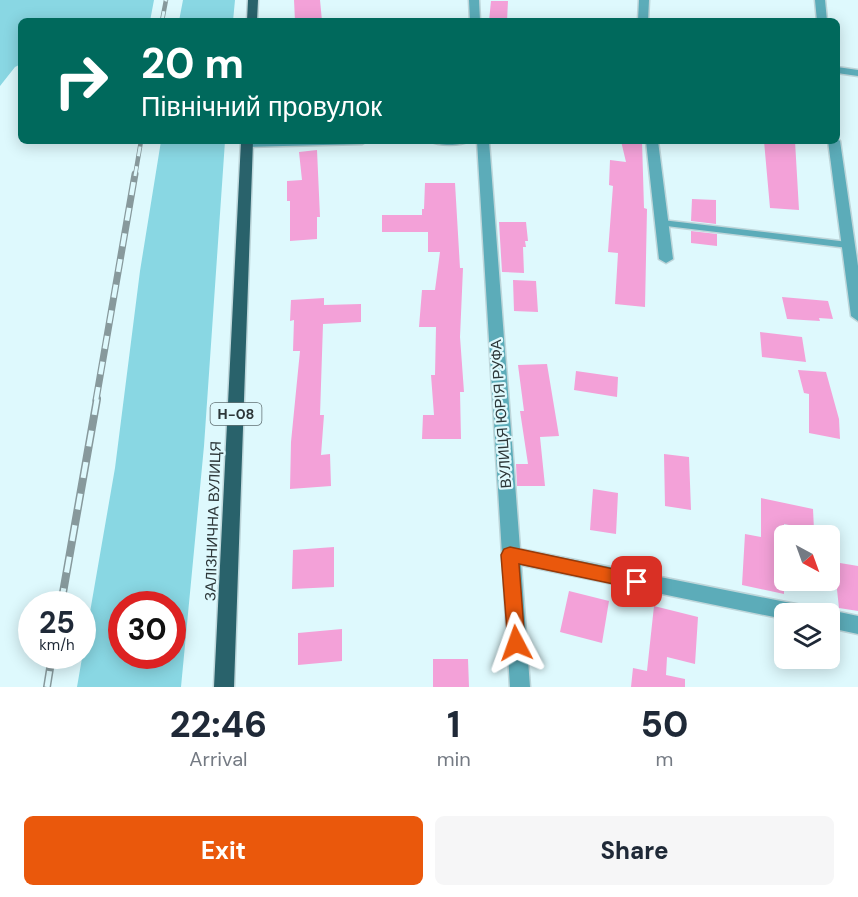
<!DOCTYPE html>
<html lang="en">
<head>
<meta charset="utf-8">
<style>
	body { margin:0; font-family:"DM Sans",sans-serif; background:#f6f6f7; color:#1f2937; height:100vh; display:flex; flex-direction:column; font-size:22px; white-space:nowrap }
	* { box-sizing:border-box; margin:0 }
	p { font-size:20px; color:#747a83 }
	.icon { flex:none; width:33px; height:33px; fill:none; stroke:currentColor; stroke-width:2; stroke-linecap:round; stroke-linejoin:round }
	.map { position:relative; height:687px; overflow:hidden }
	.sheet { display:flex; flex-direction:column; background:#fff; flex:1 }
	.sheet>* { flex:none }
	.hud { position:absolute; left:18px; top:18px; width:822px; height:126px; border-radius:9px; box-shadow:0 3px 15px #0003; background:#00695c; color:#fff; overflow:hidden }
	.needle { width:39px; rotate:139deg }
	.buttons { position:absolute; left:774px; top:525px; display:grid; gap:12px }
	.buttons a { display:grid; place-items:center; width:66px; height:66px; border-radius:9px; background:#fff; box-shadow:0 3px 15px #0003; font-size:30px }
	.speed { position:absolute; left:18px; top:591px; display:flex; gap:12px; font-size:30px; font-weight:700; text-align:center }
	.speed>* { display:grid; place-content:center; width:78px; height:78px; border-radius:50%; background:#fff; box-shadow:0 3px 15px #0003; line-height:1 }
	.speed small { font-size:15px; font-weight:400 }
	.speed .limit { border:9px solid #d22; background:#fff; color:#111 }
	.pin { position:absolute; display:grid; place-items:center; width:51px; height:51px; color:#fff; margin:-26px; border-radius:12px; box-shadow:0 3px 9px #0006 }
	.me { position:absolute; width:66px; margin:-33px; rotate:356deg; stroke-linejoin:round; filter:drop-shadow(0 0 4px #0008) }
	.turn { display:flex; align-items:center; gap:21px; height:126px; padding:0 24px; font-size:27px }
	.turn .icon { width:78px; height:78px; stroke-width:2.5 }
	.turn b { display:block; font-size:42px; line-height:51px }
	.eta { display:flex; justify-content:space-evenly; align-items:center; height:102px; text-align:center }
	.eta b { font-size:36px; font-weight:800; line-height:42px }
	.action { display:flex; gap:12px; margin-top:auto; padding:12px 24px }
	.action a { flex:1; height:69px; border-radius:9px; background:#ea580c; color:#fff; font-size:24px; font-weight:800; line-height:69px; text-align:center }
	.action a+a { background:#f6f6f7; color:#1f2937 }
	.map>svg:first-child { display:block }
	.green { fill:#89d7e3; fill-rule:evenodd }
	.building { fill:#f3a1d8 }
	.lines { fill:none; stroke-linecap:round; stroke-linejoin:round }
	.service-casing { stroke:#bed6da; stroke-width:3 }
	.minor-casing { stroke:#bed6da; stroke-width:3 }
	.tertiary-casing { stroke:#bed6da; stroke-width:3 }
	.primary-casing { stroke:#bed6da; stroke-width:3 }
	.service { fill:#5cacb9; fill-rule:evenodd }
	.minor { fill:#5cacb9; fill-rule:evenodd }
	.tertiary { fill:#5cacb9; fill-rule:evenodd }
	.primary { fill:#29626b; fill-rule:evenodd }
	.rail-far2-casing { stroke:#87999c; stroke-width:4.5 }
	.rail-far1-casing { stroke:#87999c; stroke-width:7 }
	.rail-casing { stroke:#87999c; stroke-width:8 }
	.rail-far2 { stroke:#def9fd; stroke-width:3; stroke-dasharray:10; stroke-linecap:butt }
	.rail-far1 { stroke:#def9fd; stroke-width:4.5; stroke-dasharray:13; stroke-linecap:butt }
	.rail { stroke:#def9fd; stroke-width:5; stroke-dasharray:16; stroke-linecap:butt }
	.route { fill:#ea580c; stroke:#983908; stroke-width:1.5 }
	.labels { text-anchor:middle; stroke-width:4.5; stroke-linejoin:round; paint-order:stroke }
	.shield { fill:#def9fd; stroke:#627174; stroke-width:1.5 }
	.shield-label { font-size:14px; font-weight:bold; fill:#2d3739 }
	.street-label { font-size:15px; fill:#2d3739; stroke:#def9fd }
</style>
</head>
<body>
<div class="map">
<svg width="858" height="687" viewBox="0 0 858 687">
	<rect width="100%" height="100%" fill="#def9fd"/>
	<path class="green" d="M0 0H154L150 21H21V64L15 67 0 86Z
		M183 0H235L233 21H179Z
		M161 141H225L204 446 181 687H77L115 468 140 271ZM122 604H172V656H122Z"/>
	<path class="building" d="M294 0H320L322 21H295Z
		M491 1H508L507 21H489Z
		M621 141H642L644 208 647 209 645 307 615 304 618 253 608 252 613 186 609 185 610 160 626 162Z
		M764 141H795L799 210 770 208Z
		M317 150 320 217H317V239L290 241V201H287V181L302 180 299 152Z
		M425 183H455L460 268H463L460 337 464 392H460L461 439H422L423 415H434L431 375H435L436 327H419L422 290H435L440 252H428V232H382V215H422V209H424Z
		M692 199 716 200V224L691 221Z
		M499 222H526L528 241H525L526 247H523L524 273 502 272Z
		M691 231 717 234V246L691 243Z
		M513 280 536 281 538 312 514 311Z
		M782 297 828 301 833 319 819 318 820 321 787 319Z
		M324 298V305L361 304V322L323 324 320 415H324L321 455 330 454 331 486 290 489 291 442 300 351H293L294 320 290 321 291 300Z
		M760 332 802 337 806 362 762 357Z
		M547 364 559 436 540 437 545 486H517L516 464H528L520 411H524L518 365Z
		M798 370 826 372 839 419 840 439 809 433V394L804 393Z
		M576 371 618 377 617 397 574 390Z
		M664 454 689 457 691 510 665 506Z
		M593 489 618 493 616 534 590 530Z
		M761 498 813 509 814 530 784 524V594L742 585 745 534 761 537Z
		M334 547V587L292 589 293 550Z
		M834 562 858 566V611L839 608Z
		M569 591 609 601 602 643 560 632Z
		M654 606 698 617 695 664 667 657 666 675 685 679V687H631L633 668 647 671Z
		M342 629V661L298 665V633Z
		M433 659H468L469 687H433Z"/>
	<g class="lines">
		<defs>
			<path id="service" d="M253 141H367L362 144 247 147 242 144 244 142Z
				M430 141H469C461 146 438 146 430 141Z
				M662 220 848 242 853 245 848 248 658 225 657 223Z"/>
			<path id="minor" d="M469 0H479L480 21H470Z
				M639 0H649L648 21H638Z
				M837 67 858 70V76L837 73Z
				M477 141H489L520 549 801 605 808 608 810 614H784V619L521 565 530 687H510Z
				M646 141H658L673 259 666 263 659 259Z
				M830 610 858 616V634L830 628V614H823Z"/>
			<path id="tertiary" d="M815 0H825L827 21H817Z
				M837 138 840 141 858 266V321L851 316 828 141H837Z"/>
			<path id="primary" d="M248 0H258L257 21H247Z
				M241 141H253L234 687H214Z"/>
		</defs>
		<use href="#service" class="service-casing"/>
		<use href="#minor" class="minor-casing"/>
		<use href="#tertiary" class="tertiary-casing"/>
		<use href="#primary" class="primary-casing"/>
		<use href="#service" class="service"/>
		<use href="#minor" class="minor"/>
		<use href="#tertiary" class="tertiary"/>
		<use href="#primary" class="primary"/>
		<defs>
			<path id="rail-far2" d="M162 21 166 0
				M135 176 141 141"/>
			<path id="rail-far1" d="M96 400 135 174"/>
			<path id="rail" d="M61 604 97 399
				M47 687 52 656"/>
		</defs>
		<use href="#rail-far2" class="rail-far2-casing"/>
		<use href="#rail-far1" class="rail-far1-casing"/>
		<use href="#rail" class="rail-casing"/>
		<use href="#rail-far2" class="rail-far2"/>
		<use href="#rail-far1" class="rail-far1"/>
		<use href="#rail" class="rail"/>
	</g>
	<path class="route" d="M510 547 637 574 643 576 646 582 643 587 637 589 519 564 525 643 523 649 516 651 510 649 508 643 501 555 504 549Z"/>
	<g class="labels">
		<rect class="shield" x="210.5" y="403" width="51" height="22" rx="4.5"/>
		<g class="shield-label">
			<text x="236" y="419">Н-08</text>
		</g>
		<g class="street-label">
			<text transform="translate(501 414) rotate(-94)" y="5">ВУЛИЦЯ ЮРІЯ РУФА</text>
			<text transform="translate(213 521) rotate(-88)" y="5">ЗАЛІЗНИЧНА ВУЛИЦЯ</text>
		</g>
	</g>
</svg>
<div class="buttons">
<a><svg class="needle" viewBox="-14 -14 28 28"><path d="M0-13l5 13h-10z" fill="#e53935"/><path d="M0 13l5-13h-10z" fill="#747a83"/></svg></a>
<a><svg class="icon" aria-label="layers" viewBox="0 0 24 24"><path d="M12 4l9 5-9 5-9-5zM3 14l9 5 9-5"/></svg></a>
</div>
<div class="speed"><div>25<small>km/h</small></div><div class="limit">30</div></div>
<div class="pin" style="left:637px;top:582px;background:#d93025"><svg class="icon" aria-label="arrive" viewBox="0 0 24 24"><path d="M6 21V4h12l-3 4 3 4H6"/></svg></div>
<svg class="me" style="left:516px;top:643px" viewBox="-20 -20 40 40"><path d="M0-17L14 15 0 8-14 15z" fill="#ea580c" stroke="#fff" stroke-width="4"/></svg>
<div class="hud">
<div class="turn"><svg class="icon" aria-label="right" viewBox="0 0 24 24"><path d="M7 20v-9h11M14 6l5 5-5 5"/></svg><div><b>20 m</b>Північний провулок</div></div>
</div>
</div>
<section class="sheet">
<div class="eta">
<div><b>22:46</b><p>Arrival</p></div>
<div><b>1</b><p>min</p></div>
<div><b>50</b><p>m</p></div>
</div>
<div class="action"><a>Exit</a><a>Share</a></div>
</section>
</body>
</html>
